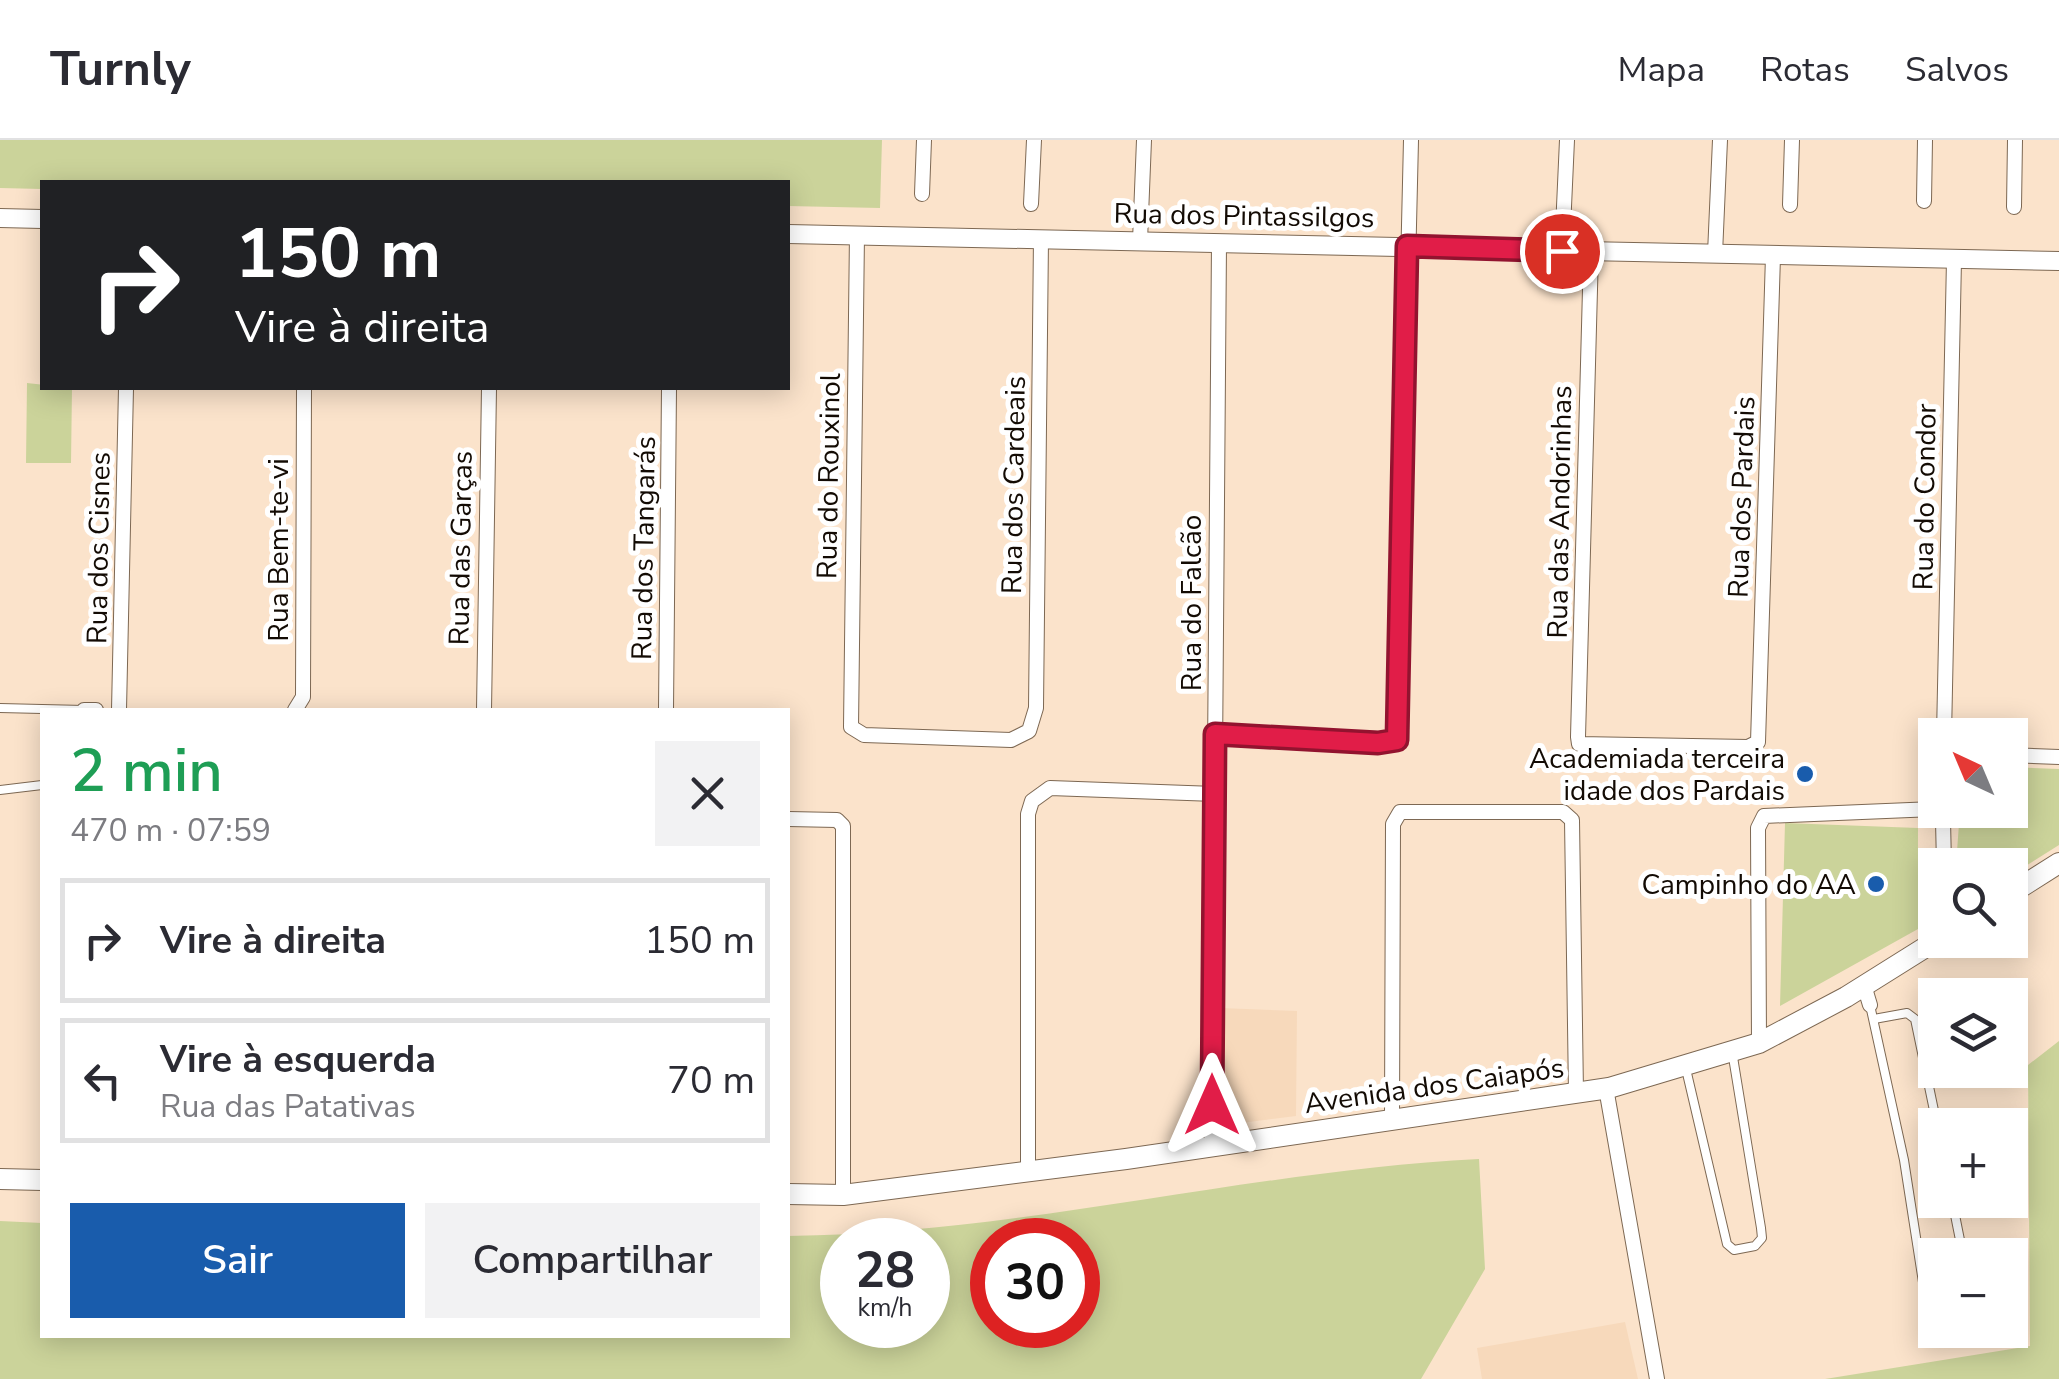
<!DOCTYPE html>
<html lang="pt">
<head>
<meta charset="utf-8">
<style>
	body { margin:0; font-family:"Nunito Sans",sans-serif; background:#f2f2f3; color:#2b2b33; height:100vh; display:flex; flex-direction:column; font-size:38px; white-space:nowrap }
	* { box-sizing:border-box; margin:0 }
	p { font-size:32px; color:#7c7c81 }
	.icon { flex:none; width:55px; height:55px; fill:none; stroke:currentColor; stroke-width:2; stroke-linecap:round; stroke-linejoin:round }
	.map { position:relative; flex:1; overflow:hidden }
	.sheet { position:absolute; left:40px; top:568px; width:750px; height:630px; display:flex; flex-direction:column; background:#fff; border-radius:0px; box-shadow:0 5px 25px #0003 }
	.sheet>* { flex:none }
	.guide { position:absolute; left:40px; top:40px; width:750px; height:210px; border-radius:0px; box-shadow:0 5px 25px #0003; background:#202124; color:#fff; overflow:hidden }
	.needle { width:65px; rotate:316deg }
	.fabs { position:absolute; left:1918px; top:578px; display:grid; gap:20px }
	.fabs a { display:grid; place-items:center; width:110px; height:110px; border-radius:0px; background:#fff; box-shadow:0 5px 25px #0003; font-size:50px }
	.speed { position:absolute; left:820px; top:1078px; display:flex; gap:20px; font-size:50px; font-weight:700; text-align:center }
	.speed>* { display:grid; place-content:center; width:130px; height:130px; border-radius:50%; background:#fff; box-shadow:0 5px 25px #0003; line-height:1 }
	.speed small { font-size:25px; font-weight:400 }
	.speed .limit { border:15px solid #d22; background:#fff; color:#111 }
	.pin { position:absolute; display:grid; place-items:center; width:85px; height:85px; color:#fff; margin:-42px; border:5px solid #fff; border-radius:50%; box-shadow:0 2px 10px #0007 }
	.me { position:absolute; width:110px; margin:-55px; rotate:0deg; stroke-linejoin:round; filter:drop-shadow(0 0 8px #0008) }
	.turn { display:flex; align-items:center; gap:35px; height:210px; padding:0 30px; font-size:45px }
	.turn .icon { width:130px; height:130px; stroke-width:2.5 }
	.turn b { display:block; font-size:70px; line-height:85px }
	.round { display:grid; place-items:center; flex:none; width:105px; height:105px; border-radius:0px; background:#f2f2f3 }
	.summary { display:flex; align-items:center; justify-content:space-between; height:170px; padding:0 30px }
	h1 { font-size:60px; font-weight:600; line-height:75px; color:#1e9e55 }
	.cta { display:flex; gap:20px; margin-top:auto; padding:20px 30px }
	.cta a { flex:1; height:115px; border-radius:0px; background:#195cac; color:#fff; font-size:40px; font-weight:600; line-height:115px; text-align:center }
	.cta a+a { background:#f2f2f3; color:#2b2b33 }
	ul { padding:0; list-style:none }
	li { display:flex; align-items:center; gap:30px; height:125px; margin:0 20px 15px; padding:0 10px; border:5px solid #e1e1e2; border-radius:0px }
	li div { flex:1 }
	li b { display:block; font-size:38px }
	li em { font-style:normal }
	header { display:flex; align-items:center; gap:60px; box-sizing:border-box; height:140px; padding:0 50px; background:#fff; border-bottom:2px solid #e1e1e2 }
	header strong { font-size:48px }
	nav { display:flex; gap:55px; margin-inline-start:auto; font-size:35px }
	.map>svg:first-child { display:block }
	.built { fill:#f7d9bb }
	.green { fill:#cbd39a; fill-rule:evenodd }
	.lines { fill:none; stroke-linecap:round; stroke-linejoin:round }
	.service-casing { stroke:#7d6853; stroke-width:10 }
	.minor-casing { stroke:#7d6853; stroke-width:16 }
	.tertiary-casing { stroke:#7d6853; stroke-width:20 }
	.secondary-casing { stroke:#7d6853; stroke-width:22 }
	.service { stroke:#fff; stroke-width:8 }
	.minor { stroke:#fff; stroke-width:14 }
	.tertiary { stroke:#fff; stroke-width:18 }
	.secondary { stroke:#fff; stroke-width:20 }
	.route-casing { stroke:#92132f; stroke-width:25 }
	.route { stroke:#e11d48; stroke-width:18 }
	.poi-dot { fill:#195cac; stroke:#fff; stroke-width:4 }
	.labels { text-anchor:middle; stroke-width:10; stroke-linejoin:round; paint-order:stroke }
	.street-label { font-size:28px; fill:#130b04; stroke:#fff }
	.poi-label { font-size:28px; fill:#130b04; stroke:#fff; text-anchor:end }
</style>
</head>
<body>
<header>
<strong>Turnly</strong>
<nav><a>Mapa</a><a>Rotas</a><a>Salvos</a></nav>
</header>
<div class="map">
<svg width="2059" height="1239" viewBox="0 0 2059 1239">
	<rect width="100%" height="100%" fill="#fbe3cb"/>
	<path class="built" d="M1220 868 1297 871 1296 976 1226 985Z
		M1625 1182 1638 1239H1482L1477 1208Z"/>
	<path class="green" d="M0 0H882L880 68 788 66V42H42V49L0 48Z
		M27 243 72 248 71 323H26Z
		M2010 627 2059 629V705L2010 736V725H1956L1960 670H2010Z
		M1785 683 1918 688V789L1780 866Z
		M2059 901V1239H1825L2030 1206 2028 925Z
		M1479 1019 1485 1129 1421 1239H0V1081L42 1083V1195H788V1096C1019 1094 1246 1031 1479 1019ZM928 1100V1185H842V1100ZM992 1100H1078V1185H992Z"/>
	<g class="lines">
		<defs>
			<path id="service" d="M0 568 84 570
				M0 650 42 645
				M1870 865 1904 1020 1927 1168 1935 1185
				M1874 879 1907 873 1915 879 1937 985
				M1686 929 1727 1104 1734 1110 1755 1106 1762 1098 1761 1088 1732 911
				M1952 1060 1963 1115"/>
			<path id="minor" d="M922 54 924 0
				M1924 61 1925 0
				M1031 64 1034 0
				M1790 65 1792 0
				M2014 67 2015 0
				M857 94 851 587 864 595 1011 600 1029 591 1036 568 1041 98
				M1140 101 1144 0
				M1562 111 1567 0
				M1591 112 1578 597 1579 604 1748 607 1758 602 1773 116
				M1715 114 1720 0
				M84 570H96
				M119 570 126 248
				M295 570 303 557 304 248
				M484 570 489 248
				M666 570 669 248
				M1215 594 1378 603 1397 599 1411 0
				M1944 595 1954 120
				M2010 615 2059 617
				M788 679 837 680 843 686V1055
				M1864 845 1870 865
				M1759 903 1758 688 1764 676 1934 669 1943 680 1944 725
				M1606 948 1657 1239
				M1392 977 1393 684 1400 672H1563L1572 680 1576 953
				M1212 1004 1219 103
				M1028 1030V674L1032 661 1050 648 1215 654"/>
			<path id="tertiary" d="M0 78 42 79
				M788 94 2059 121"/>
			<path id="secondary" d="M2010 754 2059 723
				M0 1039 42 1040
				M788 1054 843 1055 1126 1019 1609 948 1759 903 1846 857 1937 800"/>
		</defs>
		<use href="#service" class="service-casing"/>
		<use href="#minor" class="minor-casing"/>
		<use href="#tertiary" class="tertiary-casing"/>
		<use href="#secondary" class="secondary-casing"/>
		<use href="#service" class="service"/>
		<use href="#minor" class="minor"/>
		<use href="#tertiary" class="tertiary"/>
		<use href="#secondary" class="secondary"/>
	</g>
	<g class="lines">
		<defs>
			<path id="route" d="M1212 965 1215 594 1378 603 1397 600 1407 106 1562 111"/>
		</defs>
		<use href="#route" class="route-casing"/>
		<use href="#route" class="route"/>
	</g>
	<g class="poi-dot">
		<circle cx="1805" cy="634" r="10"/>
		<circle cx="1876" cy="744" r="10"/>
	</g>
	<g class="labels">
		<g class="street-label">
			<text transform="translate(1244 75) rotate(1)" y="10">Rua dos Pintassilgos</text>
			<text transform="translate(828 336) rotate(-89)" y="10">Rua do Rouxinol</text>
			<text transform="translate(1013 345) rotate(-89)" y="10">Rua dos Cardeais</text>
			<text transform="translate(1741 357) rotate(-88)" y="10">Rua dos Pardais</text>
			<text transform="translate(1924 357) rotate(-89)" y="10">Rua do Condor</text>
			<text transform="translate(1559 372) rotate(-89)" y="10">Rua das Andorinhas</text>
			<text transform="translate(98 408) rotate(-89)" y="10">Rua dos Cisnes</text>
			<text transform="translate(460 408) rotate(-89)" y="10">Rua das Garças</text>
			<text transform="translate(643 408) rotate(-89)" y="10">Rua dos Tangarás</text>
			<text transform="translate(278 410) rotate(-90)" y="10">Rua Bem-te-vi</text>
			<text transform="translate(1191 463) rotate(-90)" y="10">Rua do Falcão</text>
			<text transform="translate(1434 945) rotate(-8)" y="10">Avenida dos Caiapós</text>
		</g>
		<g class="poi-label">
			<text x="1785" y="628">Academiada terceira<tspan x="1785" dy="32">idade dos Pardais</tspan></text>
			<text x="1856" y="754">Campinho do AA</text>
		</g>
	</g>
</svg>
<div class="fabs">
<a><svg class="needle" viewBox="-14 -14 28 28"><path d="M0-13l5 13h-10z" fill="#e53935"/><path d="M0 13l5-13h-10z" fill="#7c7c81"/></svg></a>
<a><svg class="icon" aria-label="search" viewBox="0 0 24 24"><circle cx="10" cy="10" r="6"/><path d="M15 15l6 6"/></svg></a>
<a><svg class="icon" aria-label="layers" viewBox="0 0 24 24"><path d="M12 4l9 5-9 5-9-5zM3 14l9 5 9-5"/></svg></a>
<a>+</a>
<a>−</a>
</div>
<div class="speed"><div>28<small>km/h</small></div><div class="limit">30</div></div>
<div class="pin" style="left:1562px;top:111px;background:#d93025"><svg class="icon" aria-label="arrive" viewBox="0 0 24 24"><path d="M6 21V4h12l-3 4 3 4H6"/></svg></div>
<svg class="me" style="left:1212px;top:965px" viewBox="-20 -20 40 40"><path d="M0-17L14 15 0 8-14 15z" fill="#e11d48" stroke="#fff" stroke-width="4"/></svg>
<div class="guide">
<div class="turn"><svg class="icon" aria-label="right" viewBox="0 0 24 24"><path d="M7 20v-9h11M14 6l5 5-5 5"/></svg><div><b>150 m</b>Vire à direita</div></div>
</div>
<section class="sheet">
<div class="summary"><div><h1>2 min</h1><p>470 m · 07:59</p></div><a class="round"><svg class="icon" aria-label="close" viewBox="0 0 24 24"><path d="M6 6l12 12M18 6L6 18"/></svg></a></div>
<ul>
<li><svg class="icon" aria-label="right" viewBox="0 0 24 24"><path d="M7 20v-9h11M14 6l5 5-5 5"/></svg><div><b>Vire à direita</b></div><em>150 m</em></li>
<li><svg class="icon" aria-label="left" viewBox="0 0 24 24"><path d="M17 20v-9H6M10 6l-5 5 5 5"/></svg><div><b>Vire à esquerda</b><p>Rua das Patativas</p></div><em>70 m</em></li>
</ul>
<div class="cta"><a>Sair</a><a>Compartilhar</a></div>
</section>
</div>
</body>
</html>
